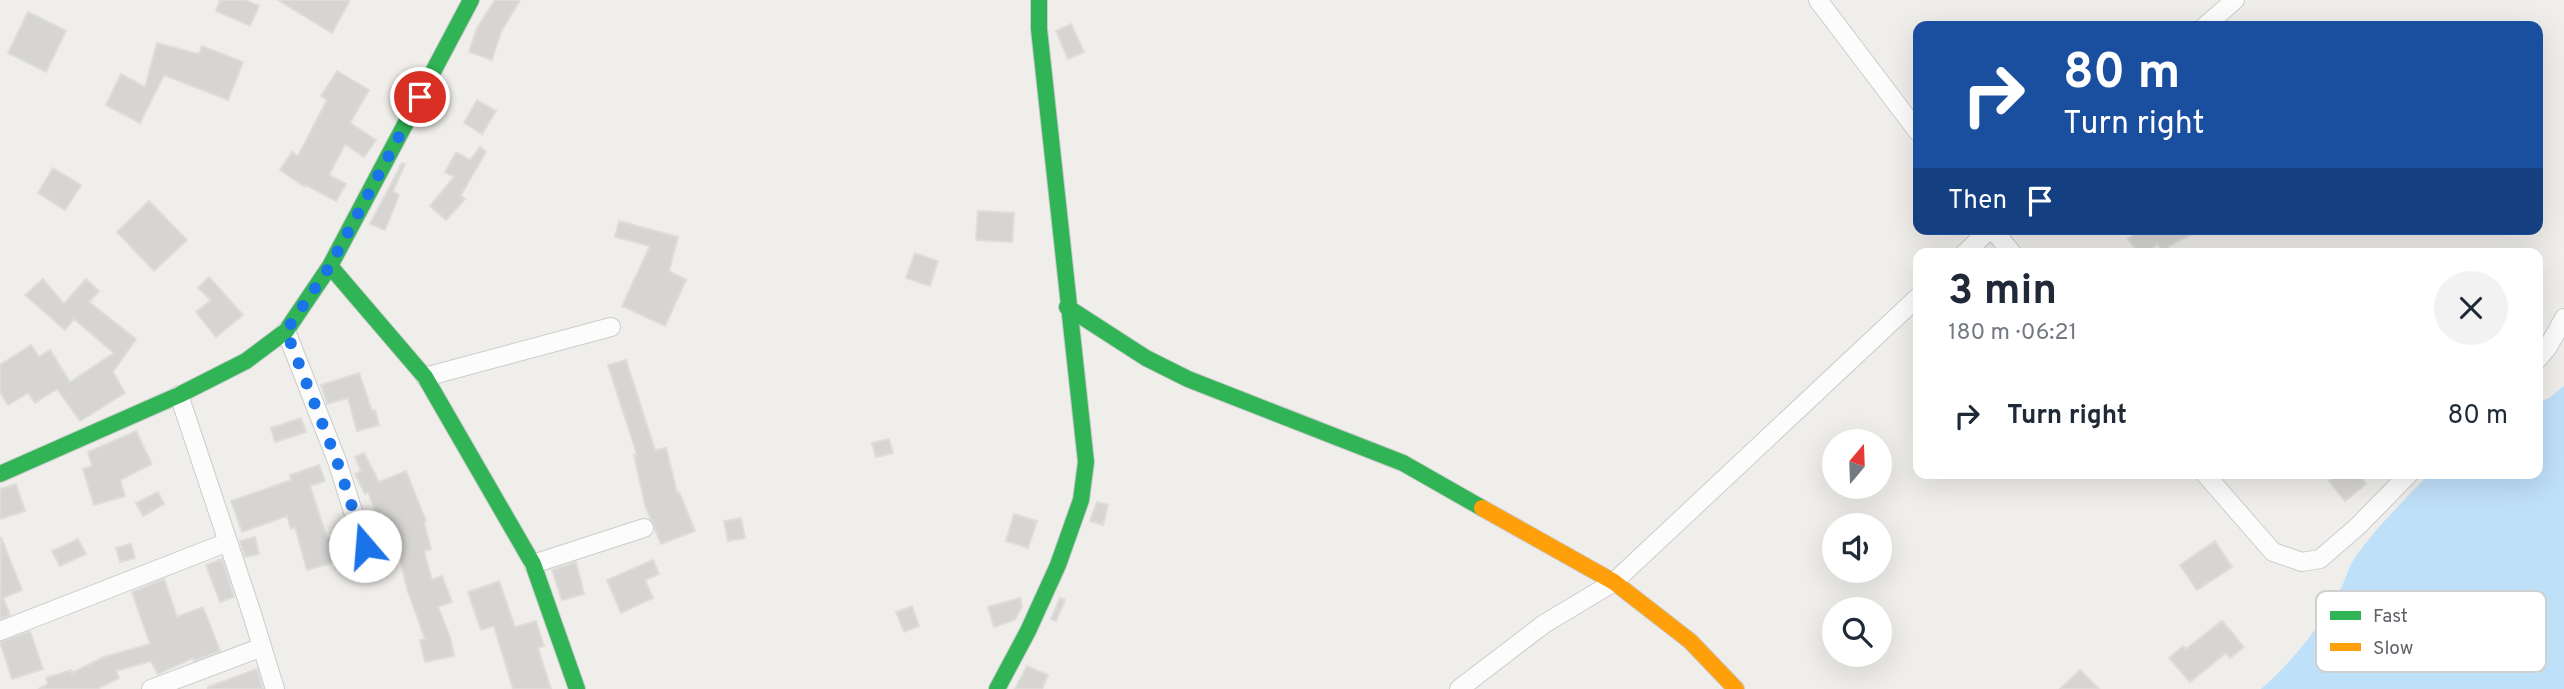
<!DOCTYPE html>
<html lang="en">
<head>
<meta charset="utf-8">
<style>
	body { margin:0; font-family:Overpass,sans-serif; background:#f2f2f3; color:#1f2937; height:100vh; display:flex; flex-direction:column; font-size:26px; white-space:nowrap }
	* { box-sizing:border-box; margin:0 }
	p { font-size:23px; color:#747a83 }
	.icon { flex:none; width:38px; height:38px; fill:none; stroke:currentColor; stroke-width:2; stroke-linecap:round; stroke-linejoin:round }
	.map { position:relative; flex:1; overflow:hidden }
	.side { position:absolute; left:1913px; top:248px; width:630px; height:231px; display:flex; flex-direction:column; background:#fff; border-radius:14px; box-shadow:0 7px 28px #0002 }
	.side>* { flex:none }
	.banner { position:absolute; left:1913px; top:21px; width:630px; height:214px; border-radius:14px; box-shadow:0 7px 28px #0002; background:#1a4fa0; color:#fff; overflow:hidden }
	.needle { width:46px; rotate:19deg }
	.fabs { position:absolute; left:1822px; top:429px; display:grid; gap:14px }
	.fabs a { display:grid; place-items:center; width:70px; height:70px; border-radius:50%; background:#fff; box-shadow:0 7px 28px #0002; font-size:35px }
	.pin { position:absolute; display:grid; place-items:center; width:60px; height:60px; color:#fff; margin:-30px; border:4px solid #fff; border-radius:50%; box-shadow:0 2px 7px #0007 }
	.me { position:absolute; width:77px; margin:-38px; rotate:342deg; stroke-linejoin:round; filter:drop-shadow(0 0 5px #0008) }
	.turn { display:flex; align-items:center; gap:24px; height:147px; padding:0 35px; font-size:32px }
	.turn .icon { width:91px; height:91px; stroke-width:2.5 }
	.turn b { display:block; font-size:49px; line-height:60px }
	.then { display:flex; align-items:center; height:66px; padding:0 35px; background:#0003; gap:14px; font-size:26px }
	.round { display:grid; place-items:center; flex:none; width:74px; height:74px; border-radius:37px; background:#f2f2f3 }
	.summary { display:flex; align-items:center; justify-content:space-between; height:119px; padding:0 35px }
	h1 { font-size:42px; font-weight:700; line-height:52px }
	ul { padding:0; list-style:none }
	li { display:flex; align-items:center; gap:21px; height:98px; padding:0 35px }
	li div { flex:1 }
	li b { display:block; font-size:26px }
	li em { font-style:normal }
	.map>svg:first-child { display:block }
	.water { fill:#bfe0f9 }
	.building { fill:#d6d5d3; stroke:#deddd9; stroke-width:2 }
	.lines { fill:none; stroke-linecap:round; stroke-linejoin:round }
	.street-casing { stroke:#cbcccc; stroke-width:20 }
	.fast-casing { stroke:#cacacb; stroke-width:18 }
	.slow-casing { stroke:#cacacb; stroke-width:18 }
	.street { stroke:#fdfcfc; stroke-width:18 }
	.fast { stroke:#30b455; stroke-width:16 }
	.slow { stroke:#ff9f0a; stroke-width:16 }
	.route { stroke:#1a73e8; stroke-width:12; stroke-dasharray:0 21.6 }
	.key { fill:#fff; stroke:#cfd0d2; stroke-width:2 }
	.key-label { font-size:19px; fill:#5f6368 }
</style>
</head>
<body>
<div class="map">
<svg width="2564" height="689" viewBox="0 0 2564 689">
	<rect width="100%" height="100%" fill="#efeeea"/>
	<path class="water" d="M2564 386V689H2261C2294 660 2320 627 2341 588 2346 579 2348 568 2354 559 2375 528 2404 501 2429 474H2538V403L2549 398Z"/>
	<path class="building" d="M220 0H245L259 6 250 26 216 11Z
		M278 0H350L332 33Z
		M495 0H520L501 32 492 60 469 52 477 28Z
		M28 12 66 31 46 72 8 53Z
		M1071 24 1084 52 1068 59 1056 31Z
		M157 43 199 54 202 46 243 62 228 100 164 75 140 123 106 105 121 74 145 87Z
		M337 71 369 90 350 123 376 140 364 157 345 144 329 175 346 184 336 201 306 185 305 187 280 170 292 152 298 156 327 100 321 96Z
		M477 100 496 111 482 134 464 123Z
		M480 147 486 152 461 195 465 199 446 220 430 206 454 177 445 172 456 152 470 160Z
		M402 163 405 164 393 191 399 195 385 230 370 224Z
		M53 168 81 185 65 210 38 193Z
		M149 201 187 240 154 271 117 232Z
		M978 211 1014 213 1012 242 976 240Z
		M619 221 678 237 669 271 686 280 665 326 622 306 650 246 615 237Z
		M2141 229H2201L2162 250 2157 244 2145 254H2139L2128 239Z
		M915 253 938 261 930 286 906 278Z
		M209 277 243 315 216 337 196 312 211 300 198 288Z
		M43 279 64 304 86 279 99 291 89 302 136 339 113 372 125 393 80 421 57 389 35 403 28 393 8 405 0 392V365L31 345 39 357 50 350 70 382 114 353 74 319 65 330 25 295Z
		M626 360 655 450 666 448 677 492H679L695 531 661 544 645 505 634 455H637L608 365Z
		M359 373 372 411 375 410 379 425 357 431 348 398 327 404 321 385Z
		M301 418 306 432 275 442 271 428Z
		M136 431 152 464 120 480 125 496 94 505 83 469 92 466 88 452Z
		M889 439 893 453 876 457 872 443Z
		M364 453 379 482 406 471 426 521 424 522 431 549 424 551 432 580 442 576 452 602 438 607 450 637 454 656 425 662 420 640 425 639 407 589 394 532 385 536 368 492 365 494 355 474 361 471 355 457Z
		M319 465 325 481 310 486 327 538 339 534 346 559 307 570 295 527 291 529 287 516 242 532 231 501 291 480 290 475Z
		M2338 474H2359L2366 484 2345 501 2329 481Z
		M16 484 25 511 0 519V489Z
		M158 492 164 504 143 516 136 503Z
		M1097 502 1108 505 1103 525 1090 521Z
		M1014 514 1037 521 1028 548 1006 541Z
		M741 518 745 538 728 541 724 521Z
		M1 537 22 590 3 598 10 615 0 619Z
		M255 537 259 554 245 557 240 541Z
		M78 539 86 554 60 566 52 551Z
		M2215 541 2232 567 2197 590 2180 565Z
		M131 544 135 558 120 562 116 548Z
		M222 559 234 597 220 602 206 565Z
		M653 560 659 574 645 580 653 598 621 613 607 580Z
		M576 562 584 594 562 600 552 570Z
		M164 579 177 617 203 607 220 651 194 661 193 658 158 674 151 661 116 671 119 678 97 689H38L48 684 46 678 71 670 72 673 104 657 150 644 132 592Z
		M499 581 515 627 536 621 544 646 538 648 551 689H513L494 626 481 630 468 592Z
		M1020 598 1022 606 1015 620 994 627 988 607Z
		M1060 598 1065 600 1056 621 1051 619Z
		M912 606 919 626 904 632 896 612Z
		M2222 621 2244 647 2230 658 2226 653 2190 682 2169 658 2183 646 2186 649Z
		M30 631 43 669 12 679 0 642Z
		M1027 666 1048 675 1042 689H1015Z
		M257 669 263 689H208V687Z
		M2080 670 2099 689H2060Z"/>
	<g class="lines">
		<defs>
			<path id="street" d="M1818 0 1918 132
				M2205 26 2235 0
				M1992 229 2013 254
				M1964 254 1990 229
				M286 331 337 461 364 546
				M2538 359 2548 347 2564 318
				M425 377 611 327
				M179 395 251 611 275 689
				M2205 474 2273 552 2302 562 2320 559 2358 526 2409 474
				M533 564 644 528
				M0 631 228 542
				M151 689 262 647
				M1459 689 1544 624 1614 582 1918 297"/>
			<path id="fast" d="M330 266 425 377 533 564 577 689
				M1067 307 1146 358 1188 379 1403 463 1482 508
				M0 474 179 395 246 361 286 331 330 266 471 0
				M997 689 1028 631 1058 565 1081 500 1086 462 1039 29V0"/>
			<path id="slow" d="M1482 508 1614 582 1690 641 1736 689"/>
		</defs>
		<use href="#street" class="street-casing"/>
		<use href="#fast" class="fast-casing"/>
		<use href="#slow" class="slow-casing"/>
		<use href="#street" class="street"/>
		<use href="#fast" class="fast"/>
		<use href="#slow" class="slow"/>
	</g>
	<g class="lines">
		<path class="route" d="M365 546 337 461 286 331 330 266 420 97"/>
	</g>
	<rect x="2316" y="591" width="230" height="81" rx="10" class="key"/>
	<rect x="2330" y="611" width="31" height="9" fill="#30b455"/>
	<rect x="2330" y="643" width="31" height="8" fill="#ff9f0a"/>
	<g class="key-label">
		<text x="2373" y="622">Fast</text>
		<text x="2373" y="654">Slow</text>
	</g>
</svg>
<div class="fabs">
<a><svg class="needle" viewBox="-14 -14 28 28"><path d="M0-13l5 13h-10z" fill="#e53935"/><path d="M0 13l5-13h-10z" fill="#747a83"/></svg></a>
<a><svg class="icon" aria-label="sound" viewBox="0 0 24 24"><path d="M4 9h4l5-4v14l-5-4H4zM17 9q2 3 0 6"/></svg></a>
<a><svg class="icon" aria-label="search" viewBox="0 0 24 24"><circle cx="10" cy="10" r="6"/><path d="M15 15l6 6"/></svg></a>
</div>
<div class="pin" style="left:420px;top:97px;background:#d93025"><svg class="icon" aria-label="arrive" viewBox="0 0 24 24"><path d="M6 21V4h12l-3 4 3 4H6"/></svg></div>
<svg class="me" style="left:365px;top:546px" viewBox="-20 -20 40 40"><circle r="19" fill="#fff"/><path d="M0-13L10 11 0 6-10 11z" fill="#1a73e8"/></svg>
<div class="banner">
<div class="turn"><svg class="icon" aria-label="right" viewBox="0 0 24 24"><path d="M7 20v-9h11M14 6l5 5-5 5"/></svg><div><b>80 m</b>Turn right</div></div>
<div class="then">Then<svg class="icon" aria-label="arrive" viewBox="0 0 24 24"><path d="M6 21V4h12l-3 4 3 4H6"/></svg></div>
</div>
<section class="side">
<div class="summary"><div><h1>3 min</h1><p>180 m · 06:21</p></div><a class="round"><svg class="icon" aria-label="close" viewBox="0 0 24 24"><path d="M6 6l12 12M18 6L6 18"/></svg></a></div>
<ul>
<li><svg class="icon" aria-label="right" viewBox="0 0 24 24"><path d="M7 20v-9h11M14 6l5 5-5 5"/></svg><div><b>Turn right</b></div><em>80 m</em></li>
</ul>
</section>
</div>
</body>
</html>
